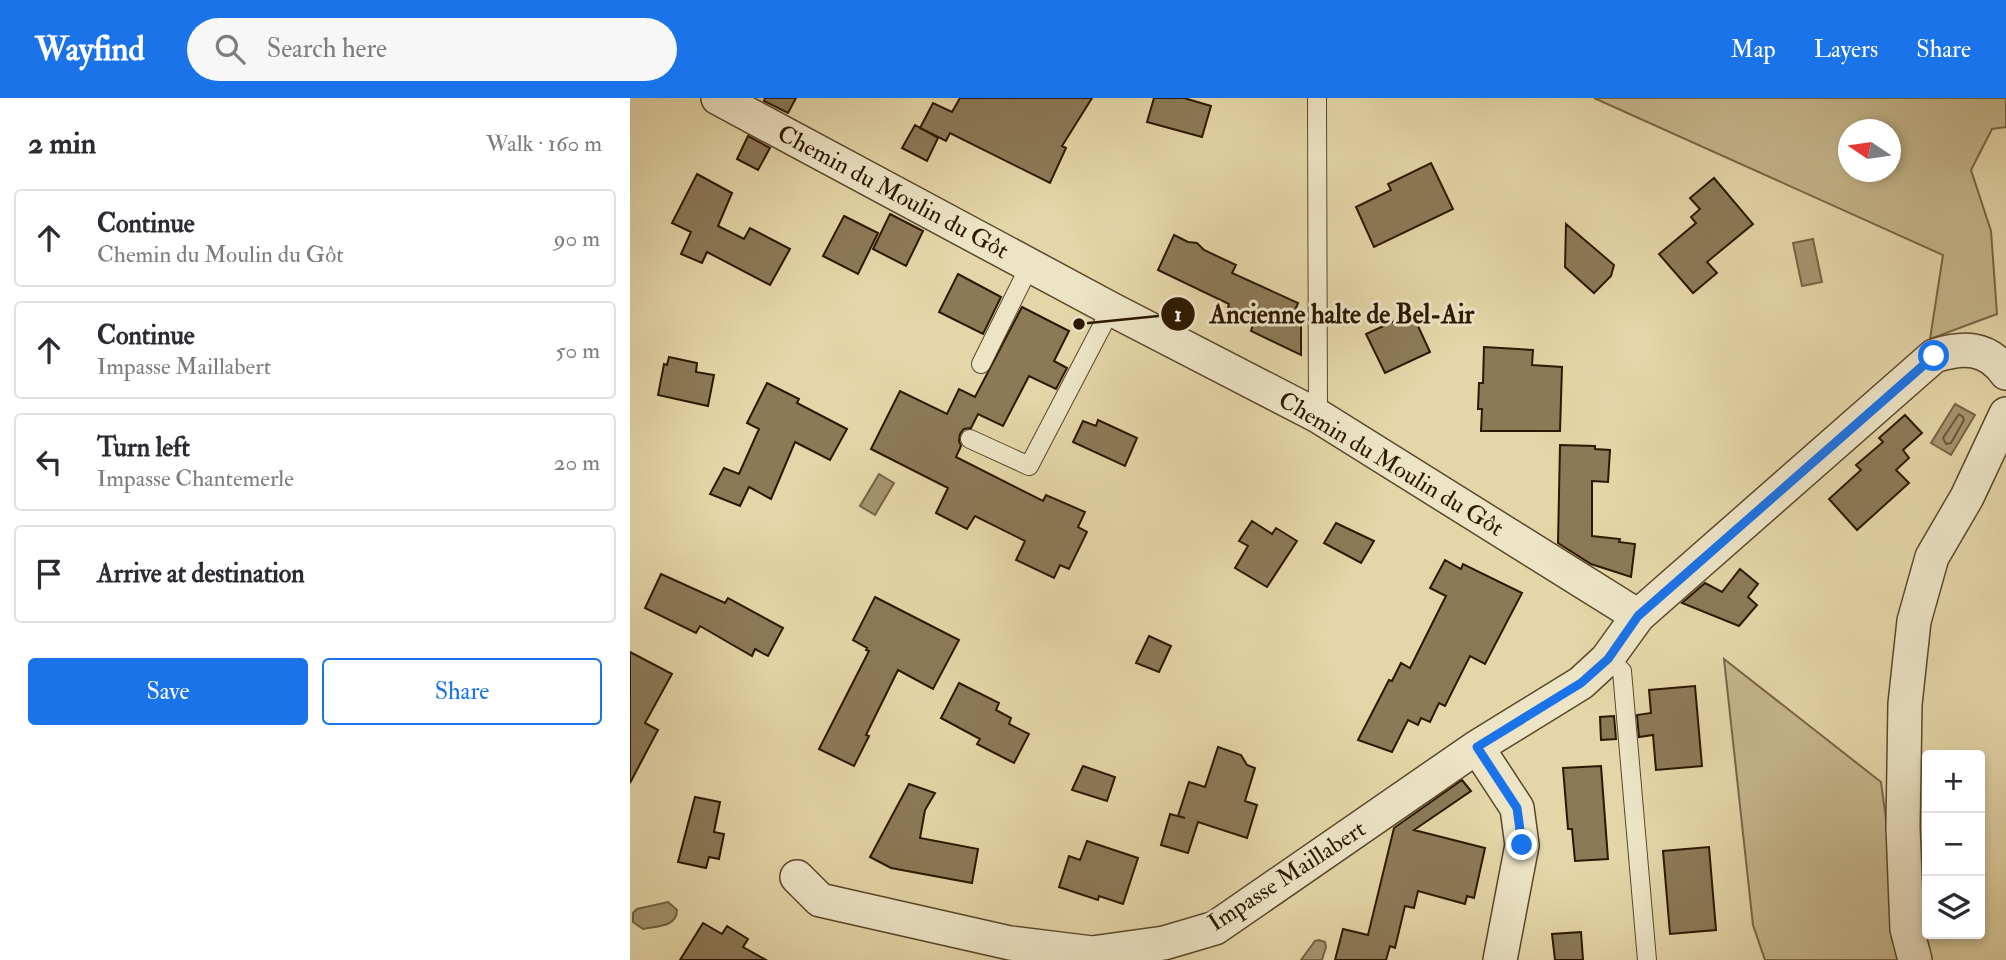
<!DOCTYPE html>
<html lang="en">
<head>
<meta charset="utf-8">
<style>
  body { margin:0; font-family:"IM FELL Double Pica",serif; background:#f7f7f7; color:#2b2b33 }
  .controls { position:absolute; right:21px; bottom:21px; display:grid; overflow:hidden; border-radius:7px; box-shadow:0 4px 10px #0003 }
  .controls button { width:63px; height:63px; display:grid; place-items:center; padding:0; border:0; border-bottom:2px solid #e1e1e2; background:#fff; color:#2b2b33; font:35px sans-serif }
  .compass { position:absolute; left:1208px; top:21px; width:63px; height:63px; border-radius:50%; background:#fff; box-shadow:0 4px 10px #0003; rotate:283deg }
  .stop { position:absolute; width:21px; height:21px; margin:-16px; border:5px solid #1a73e8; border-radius:50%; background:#fff }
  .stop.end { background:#1a73e8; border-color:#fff; box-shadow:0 2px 7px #0008 }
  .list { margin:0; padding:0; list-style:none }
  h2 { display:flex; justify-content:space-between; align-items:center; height:91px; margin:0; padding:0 28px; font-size:30px }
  h2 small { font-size:23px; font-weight:400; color:#7c7c81 }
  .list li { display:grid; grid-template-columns:46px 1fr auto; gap:21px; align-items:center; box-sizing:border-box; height:98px; margin:0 14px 14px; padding:0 14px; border:2px solid #e1e1e2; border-radius:7px }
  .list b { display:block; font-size:26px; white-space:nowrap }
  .list p { margin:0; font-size:23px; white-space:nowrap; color:#7c7c81 }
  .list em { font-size:23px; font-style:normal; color:#7c7c81 }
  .actions { display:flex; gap:14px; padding:21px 28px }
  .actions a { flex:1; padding:16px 0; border:2px solid #1a73e8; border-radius:7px; text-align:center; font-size:24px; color:#1a73e8 }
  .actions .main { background:#1a73e8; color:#fff }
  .icon { flex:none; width:38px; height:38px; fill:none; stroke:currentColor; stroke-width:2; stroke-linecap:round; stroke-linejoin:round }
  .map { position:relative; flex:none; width:1376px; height:862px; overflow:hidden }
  header { display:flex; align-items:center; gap:42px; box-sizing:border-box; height:98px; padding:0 35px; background:#1a73e8; color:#fff }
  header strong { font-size:33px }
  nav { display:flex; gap:38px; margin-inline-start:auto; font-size:24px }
  .search { width:490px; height:63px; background:#f7f7f7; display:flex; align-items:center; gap:18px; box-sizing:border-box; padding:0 24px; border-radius:38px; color:#7c7c81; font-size:26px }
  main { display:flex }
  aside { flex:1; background:#fff }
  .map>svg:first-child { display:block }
  .green { fill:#c5b68b; stroke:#786646; stroke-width:2; fill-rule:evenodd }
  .water { fill:#a5956f; stroke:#756343; stroke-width:2 }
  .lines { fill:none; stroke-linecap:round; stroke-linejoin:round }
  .shore { stroke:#685638; stroke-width:2 }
  .building { fill:#8c7a57; stroke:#2c1700; stroke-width:2 }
  .service-casing { stroke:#5a472a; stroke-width:20 }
  .minor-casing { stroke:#5a472a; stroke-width:36 }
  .service { stroke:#ede4c6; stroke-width:18 }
  .minor { stroke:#ede4c6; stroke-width:33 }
  .route { stroke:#1a73e8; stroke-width:9 }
  .labels { text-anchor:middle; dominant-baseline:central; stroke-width:6; stroke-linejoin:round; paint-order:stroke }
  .street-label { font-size:24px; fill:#2c1700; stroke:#ede4c6 }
  .leader { fill:none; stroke:#2c1700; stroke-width:2.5 }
  .callout-dot { fill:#2c1700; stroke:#ede4c6; stroke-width:2.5 }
  .mark-label { font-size:21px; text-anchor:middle; font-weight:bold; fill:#fff }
  .callout-label { font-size:26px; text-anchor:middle; font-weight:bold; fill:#2c1700; stroke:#ede4c6; stroke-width:6; stroke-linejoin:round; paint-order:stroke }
</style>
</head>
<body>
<header>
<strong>Wayfind</strong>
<div class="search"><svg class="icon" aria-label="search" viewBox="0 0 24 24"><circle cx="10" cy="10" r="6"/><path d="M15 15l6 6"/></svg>Search here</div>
<nav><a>Map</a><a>Layers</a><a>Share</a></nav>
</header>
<main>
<aside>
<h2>2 min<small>Walk · 160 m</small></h2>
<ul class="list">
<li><svg class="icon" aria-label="ahead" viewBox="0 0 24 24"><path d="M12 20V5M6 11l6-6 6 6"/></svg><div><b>Continue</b><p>Chemin du Moulin du Gôt</p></div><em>90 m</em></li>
<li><svg class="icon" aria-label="ahead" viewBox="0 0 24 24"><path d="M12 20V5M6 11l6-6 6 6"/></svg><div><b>Continue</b><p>Impasse Maillabert</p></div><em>50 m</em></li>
<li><svg class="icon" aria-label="left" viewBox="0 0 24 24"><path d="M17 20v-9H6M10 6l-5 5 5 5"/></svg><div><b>Turn left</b><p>Impasse Chantemerle</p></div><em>20 m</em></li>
<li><svg class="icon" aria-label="arrive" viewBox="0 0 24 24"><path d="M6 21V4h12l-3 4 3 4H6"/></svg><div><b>Arrive at destination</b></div></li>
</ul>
<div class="actions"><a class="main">Save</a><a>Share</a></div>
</aside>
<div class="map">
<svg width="1376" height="862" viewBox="0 0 1376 862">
  <rect width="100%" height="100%" fill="#e4d6a8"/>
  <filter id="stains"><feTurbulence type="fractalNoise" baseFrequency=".00286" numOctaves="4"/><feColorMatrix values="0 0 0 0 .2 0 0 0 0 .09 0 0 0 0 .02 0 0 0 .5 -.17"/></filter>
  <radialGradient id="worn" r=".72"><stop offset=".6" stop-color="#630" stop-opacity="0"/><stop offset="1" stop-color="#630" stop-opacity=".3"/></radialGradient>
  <path class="green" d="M964 0H1376V29L1362 31 1341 72 1361 133 1367 216 1300 241 1313 157ZM1218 32H1260V74H1218Z
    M1094 561 1251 684 1275 862H1135L1123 827Z"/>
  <path class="water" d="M1183 141 1192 184 1172 188 1163 145Z
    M1325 306 1345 317 1321 357 1301 345Z
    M249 376 264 385 245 417 230 408Z
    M38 804 47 812C47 829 27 828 13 831L3 824V815L7 811Z
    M689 842 695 844 696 849 692 862H671L685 843Z"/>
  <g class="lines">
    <path class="shore" d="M1329 316 1333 319 1334 322 1321 345 1316 346 1313 340Z"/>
  </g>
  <path class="building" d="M135 0H166L158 15 134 3Z
    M330 0H462L432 48 436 50 420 85 320 35 316 43 290 30 303 5 322 14Z
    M524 0H554L581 8 572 39 517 24Z
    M285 27 308 40 297 63 272 50Z
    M118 38 140 50 128 72 107 61Z
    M801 65 823 111 744 149 726 109 761 92 758 86Z
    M67 76 102 95 88 128 114 141 120 130 160 151 140 187 77 154 72 165 51 156 61 134 42 125Z
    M1084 80 1123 126 1077 164 1087 175 1063 195 1029 156 1066 125 1061 119 1070 111 1060 100Z
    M260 116 293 133 276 168 243 151Z
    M214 118 248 135 228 176 193 158Z
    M936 126 984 167 981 178 964 195 935 169Z
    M544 137 558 144 567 145 574 152 606 167 602 175 668 205 661 222 671 227V257L621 233 623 226 618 224 620 219 598 209 599 206 528 172Z
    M328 176 371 199 353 236 309 214Z
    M392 209 439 233 424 263 437 270 426 291 399 278 373 328 348 316 341 330 334 331 330 336 329 343 331 348 326 359 413 403 416 397 455 414 448 429 457 434 439 471 430 467 424 480 386 462 395 443 345 418 337 431 306 415 318 390 241 351 270 293 317 316 329 291 345 299Z
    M782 215 800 254 755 275 736 236Z
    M854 249 903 252 902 267 932 269 930 333H851L852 311H848L849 285H853Z
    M39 259 67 265 66 274 84 277 78 308 28 297 34 266 37 267Z
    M137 285 169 301 167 305 217 331 200 362 165 344 141 401 119 389 110 408 80 396 94 370 109 376 129 331 117 325Z
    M1275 317 1292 335 1273 352 1279 360 1266 372 1279 385 1227 432 1199 401 1231 372 1226 367 1253 344 1249 340Z
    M468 322 507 340 495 368 443 344 453 323 466 328Z
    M930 347 965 348V351L980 352 978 384 962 383V438L990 441 989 444 1005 446 1001 479 961 466 928 445Z
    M622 423 642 436 646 430 667 443 637 489 605 470 618 448 609 443Z
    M706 425 744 443 731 465 694 445Z
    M815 462 831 471 833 466 892 495 855 566 840 558 815 608 809 605 800 624 791 620 788 627 778 622 762 654 728 642 759 582 762 583 771 565 780 570 816 498 800 490Z
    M1110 471 1128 486 1118 499 1127 507 1109 528 1052 505 1075 485 1092 494Z
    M31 476 95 505 98 500 153 530 138 558 125 551 122 558 70 528 66 535 15 510Z
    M245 499 329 542 303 591 268 572 236 637 239 638 224 668 189 651 239 553 236 552 237 550 223 542Z
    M519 538 541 548 529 574 506 565Z
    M0 554 42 576 15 625 28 632 0 685Z
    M329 585 369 605 366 612 381 620 379 626 399 636 384 665 347 646 350 641 311 620Z
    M1065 588 1072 668 1026 672 1023 637 1009 639 1007 617 1021 615 1019 592Z
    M984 618 986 641 971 642 970 619Z
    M588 649 611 657 617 667 625 670 615 703 627 707 617 740 568 724 558 755 531 747 540 716 555 720 548 718 559 684 575 689Z
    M453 668 485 679 477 703 442 692Z
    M971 668 978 761 945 763 942 731H938L933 670Z
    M832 682 841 693 784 732 855 750 844 800 837 798 835 806 788 793 784 810 775 808 765 850 760 848 756 862H705L713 831 738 837 764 730Z
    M279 686 305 695 295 712 290 740 348 751 342 785 261 770 240 759Z
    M65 699 90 704 84 734 94 736 89 761 79 759 76 770 48 764Z
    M457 743 508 760 493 806 469 798 468 802 429 789 439 758 450 762Z
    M1079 749 1086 832 1040 836 1033 753Z
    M73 825 92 836 97 828 118 841 113 849 136 862H50Z
    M951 834 953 862H925L922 836Z"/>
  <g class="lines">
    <defs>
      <path id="service" d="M687 0 688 318
        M351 266 400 167
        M340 341 399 368 481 211
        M977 561 992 573 1017 862"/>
      <path id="minor" d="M88 0 481 211 688 318 1008 518 1304 258C1333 249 1357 248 1376 275
        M847 649 887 710 892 747 870 862
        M167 779 190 802 380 845 462 855 534 845 585 830 847 649 951 585 977 561 1008 518
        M1285 862 1277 831 1273 729 1275 606 1284 523 1302 459 1337 399 1376 316"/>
    </defs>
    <use href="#service" class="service-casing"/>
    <use href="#minor" class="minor-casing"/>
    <use href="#service" class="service"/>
    <use href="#minor" class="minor"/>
  </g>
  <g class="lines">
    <path class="route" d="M892 747 887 710 847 649 951 585 978 561 1008 518 1304 258"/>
  </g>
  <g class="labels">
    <g class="street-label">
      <text transform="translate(263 94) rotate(28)">Chemin du Moulin du Gôt</text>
      <text transform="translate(761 366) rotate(31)">Chemin du Moulin du Gôt</text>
      <text transform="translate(657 778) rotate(-33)">Impasse Maillabert</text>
    </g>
  </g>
  <path class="leader" d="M449 226L548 216"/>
  <g class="callout-dot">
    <circle cx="449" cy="226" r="7"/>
    <circle cx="548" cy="216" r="18"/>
  </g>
  <g class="mark-label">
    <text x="548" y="223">1</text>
  </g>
  <g class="callout-label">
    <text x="712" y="225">Ancienne halte de Bel-Air</text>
  </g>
  <rect width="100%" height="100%" filter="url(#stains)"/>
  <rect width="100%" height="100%" fill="url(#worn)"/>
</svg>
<div class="controls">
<button>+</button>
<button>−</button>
<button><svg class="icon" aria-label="layers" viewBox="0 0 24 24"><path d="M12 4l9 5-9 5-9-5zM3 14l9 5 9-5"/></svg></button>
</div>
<svg class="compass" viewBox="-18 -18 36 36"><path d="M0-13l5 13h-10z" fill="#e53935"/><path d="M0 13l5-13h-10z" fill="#7c7c81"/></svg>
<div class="stop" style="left:1304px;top:258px"></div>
<div class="stop end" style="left:892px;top:747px"></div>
</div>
</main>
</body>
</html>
